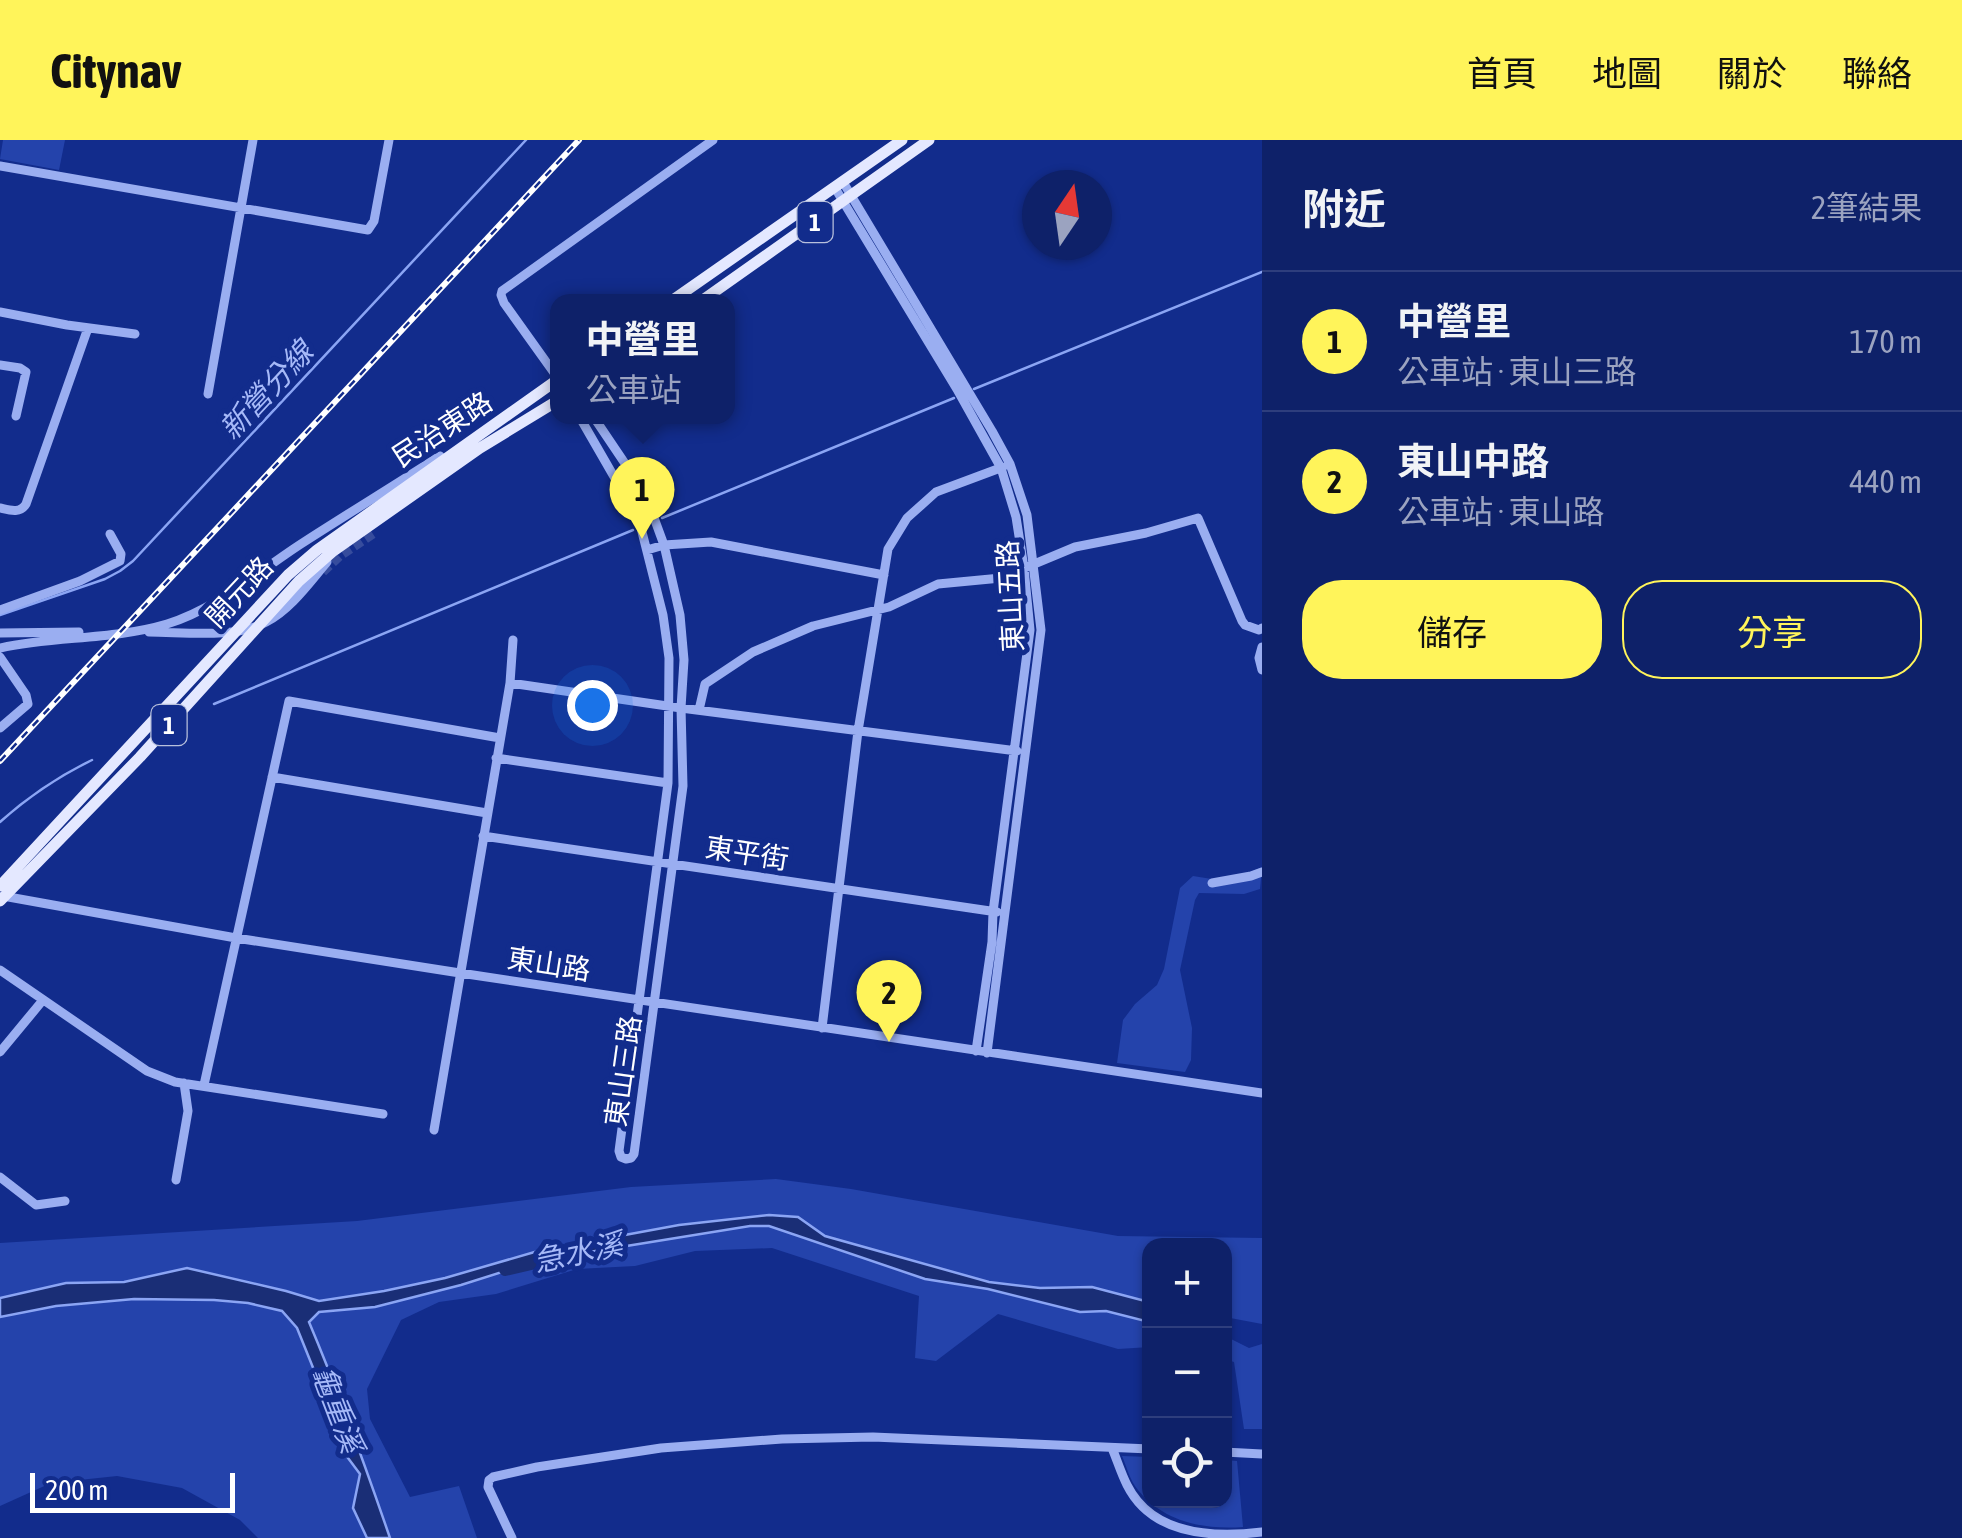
<!DOCTYPE html>
<html lang="zh-TW">
<head>
<meta charset="utf-8">
<style>
  body { margin:0; font-family:"Asap Condensed","Noto Sans TC",sans-serif; background:#1c2e71; color:#f1f3f6 }
  .controls { position:absolute; right:30px; bottom:30px; display:grid; overflow:hidden; border-radius:20px; box-shadow:0 2px 8px #0004 }
  .controls button { width:90px; height:90px; display:grid; place-items:center; padding:0; border:0; border-bottom:2px solid #2e3e7d; background:#0e2169; color:#f1f3f6; font:50px sans-serif }
  .compass { position:absolute; left:1022px; top:30px; width:90px; height:90px; border-radius:50%; background:#0e2169; box-shadow:0 2px 8px #0004; rotate:13deg }
  .scale { position:absolute; left:30px; bottom:25px; width:205px; box-sizing:border-box; padding-left:10px; border:5px solid #fff; border-top:0; font-size:28px; line-height:35px; white-space:nowrap; color:#fff; -webkit-text-stroke:8px #122c8c; paint-order:stroke }
  .you { position:absolute; left:592px; top:565px; width:35px; height:35px; margin:-25px; border:8px solid #fff; border-radius:50%; background:#1a73e8; box-shadow:0 0 0 15px #1a73e833 }
  .badge { display:grid; place-items:center; width:65px; height:65px; border-radius:50%; background:#fff45a; color:#111; font-size:32px; font-weight:700 }
  .pin { position:absolute; translate:-50% -82px; filter:drop-shadow(0 2px 5px #0008) }
  .pin::after { content:''; position:absolute; top:52px; width:35px; height:30px; background:inherit; clip-path:polygon(0 0,100% 0,50% 100%) }
  .popup { position:absolute; left:550px; top:154px; width:185px; height:130px; box-sizing:border-box; display:grid; place-content:center; border-radius:20px; background:#0e2169; filter:drop-shadow(0 2px 8px #0005); font-size:32px; white-space:nowrap; color:#9ba3c0 }
  .popup b { font-size:38px; color:#f1f3f6 }
  .popup::after { content:''; position:absolute; left:50%; top:100%; margin-left:-20px; border:20px solid transparent; border-top-color:#0e2169 }
  .list { margin:0; padding:0; list-style:none }
  h2 { display:flex; justify-content:space-between; align-items:center; height:130px; margin:0; padding:0 40px; font-size:42px }
  h2 small { font-size:32px; font-weight:400; color:#9ba3c0 }
  .list li { display:grid; grid-template-columns:65px 1fr auto; gap:30px; align-items:center; box-sizing:border-box; height:140px; padding:0 40px; border-top:2px solid #2e3e7d }
  .list b { display:block; font-size:38px; white-space:nowrap }
  .list p { margin:0; font-size:32px; white-space:nowrap; color:#9ba3c0 }
  .list em { font-size:32px; font-style:normal; color:#9ba3c0 }
  .actions { display:flex; gap:20px; padding:30px 40px }
  .actions a { flex:1; padding:22px 0; border:2px solid #fff45a; border-radius:40px; text-align:center; font-size:35px; color:#fff45a }
  .actions .main { background:#fff45a; color:#111 }
  .icon { flex:none; width:55px; height:55px; fill:none; stroke:currentColor; stroke-width:2; stroke-linecap:round; stroke-linejoin:round }
  .map { position:relative; flex:none; width:1262px; height:1398px; overflow:hidden }
  header { display:flex; align-items:center; gap:60px; box-sizing:border-box; height:140px; padding:0 50px; background:#fff45a; color:#111 }
  header strong { font-size:48px }
  nav { display:flex; gap:55px; margin-inline-start:auto; font-size:35px }
  main { display:flex }
  aside { flex:1; background:#0e2169 }
  .map>svg:first-child { display:block }
  .green { fill:#2443ab }
  .water { fill:#1a2e76; stroke:#8ba5f4; stroke-width:2.5 }
  .lines { fill:none; stroke-linecap:round; stroke-linejoin:round }
  .stream { stroke:#8ba5f4; stroke-width:2.5 }
  .river { stroke:#1a2e76; stroke-width:12 }
  .minor-tunnel { stroke:#364c9d; stroke-width:9; stroke-dasharray:9 4.5; stroke-linecap:butt }
  .minor { stroke:#9aaef1; stroke-width:9 }
  .major { stroke:#e4e8ff; stroke-width:11 }
  .rail-casing { stroke:#fff; stroke-width:6 }
  .rail { stroke:#122c8c; stroke-width:2.5; stroke-dasharray:8; stroke-linecap:butt }
  .labels { text-anchor:middle; dominant-baseline:central; stroke-width:10; stroke-linejoin:round; paint-order:stroke }
  .shield { fill:#122c8c; stroke:#b8c0dc; stroke-width:2.5 }
  .shield-label { font-size:25px; font-weight:bold; fill:#fff }
  .street-label { font-size:28px; fill:#fff; stroke:#122c8c }
  .water-label { font-size:30px; font-style:italic; fill:#a6b9f8; stroke:#122c8c }
</style>
</head>
<body>
<header>
<strong>Citynav</strong>
<nav><a>首頁</a><a>地圖</a><a>關於</a><a>聯絡</a></nav>
</header>
<main>
<div class="map">
<svg width="1262" height="1398" viewBox="0 0 1262 1398">
  <rect width="100%" height="100%" fill="#122c8c"/>
  <path class="green" d="M3 0H65L59 30 0 19Z
    M1262 727 1260 749 1244 754 1199 753 1195 760 1180 830 1192 888 1191 920 1185 932 1117 923 1123 880 1135 864 1157 845 1164 829 1180 748 1193 736 1218 740H1232Z
    M776 1039 851 1049 1118 1096 1262 1098V1184L1225 1177 1224 1106H1150L1149 1162 989 1142 825 1096 798 1077 679 1085 538 1111 445 1138 384 1151 319 1161 286 1151 187 1128 124 1142 66 1143 0 1158V1103L357 1081 631 1047Z
    M750 1086H769L925 1139 988 1149 1080 1172 1106 1171 1149 1182 1150 1207 1118 1209 998 1174 936 1221 915 1218 919 1156 772 1108 695 1111 635 1126 577 1129 496 1154 439 1162 401 1180 367 1249 370 1279 410 1357 459 1346 477 1398H390C365 1325 339 1253 309 1182L319 1172 375 1167 461 1145 540 1120Z
    M134 1158 214 1160 248 1163 282 1171 297 1188 320 1245 339 1306 360 1335 353 1367 367 1398H258L240 1380 182 1348 117 1336 51 1343 0 1366V1177L56 1166Z
    M1231 1199 1249 1208 1262 1204V1289H1244L1234 1222 1225 1219 1224 1205Z
    M1122 1316 1149 1317 1150 1360H1224L1225 1320 1237 1321 1243 1387C1202 1390 1160 1381 1135 1346 1129 1337 1126 1325 1122 1316Z"/>
  <path class="water" d="M769 1075 798 1077 825 1096 989 1142 1040 1148 1092 1147 1149 1162V1182L1106 1171 1080 1172 988 1149 925 1139 769 1086H750L540 1120 461 1145 375 1167 319 1172 309 1182C339 1253 365 1325 390 1398H367L353 1368 360 1334 339 1306 320 1245 297 1188 282 1171 248 1163 214 1160 134 1159 56 1166 0 1177V1158L66 1143 124 1142 187 1128 286 1151 319 1161 384 1151 445 1138 538 1111 679 1085Z"/>
  <g class="lines">
    <path class="stream" d="M974 249 1262 132
      M662 378 954 258
      M0 475 105 439 120 431 133 421 526 0
      M214 564 633 390
      M0 682C29 656 57 637 92 620"/>
    <path class="river" d="M505 1130 583 1112"/>
    <path class="minor-tunnel" d="M323 432 340 416 373 394"/>
    <path class="minor" d="M0 26 368 90 374 81 389 0
      M843 42 992 291 1010 324 1027 375 1041 490 987 913
      M835 48 958 251 1001 328 1016 377 1024 428 1030 490 993 772 992 802 976 911
      M0 172 67 185 135 194
      M0 225 20 228 26 232 16 276
      M557 237 504 163 501 155 502 151 713 0
      M208 254 253 0
      M579 276 639 380 663 475 669 518 668 643 619 1011 621 1017 626 1019 631 1018 634 1014 683 646 681 568 684 520 680 475 664 405 653 375 626 325 593 276
      M0 368C9 370 20 374 26 364L88 188
      M647 410 664 405 711 402 884 435
      M0 470 80 441 120 421 121 414 110 394
      M149 492C184 492 235 499 266 482 291 469 309 443 327 422
      M0 493 79 492
      M1262 507 1259 518 1262 530
      M0 508C55 496 113 500 167 484 217 469 260 430 304 402 349 373 395 345 440 316
      M0 517 26 555 28 564 0 588
      M510 543 681 568 1017 611
      M699 570 705 544 753 512 813 486 889 467 938 444 1001 438 1075 407 1146 393 1198 378 1242 481 1245 485 1259 490 1262 488
      M496 618 668 643
      M272 637 487 673
      M483 696 997 772
      M1212 743 1251 736 1262 732
      M3 756 236 798 460 833 1262 953
      M0 830 147 931 175 942 383 974
      M822 888 858 591 888 409 907 378 936 352 1003 327
      M0 912 43 860
      M204 945 289 561 500 598
      M434 990 510 543 513 500
      M0 1037 36 1065 65 1061
      M176 1040 188 971 184 943
      M1112 1308C1117 1320 1121 1333 1127 1345 1152 1395 1213 1398 1262 1392
      M1224 1312 1262 1314
      M512 1398 488 1347 489 1340 493 1337 537 1327 661 1308 782 1299 873 1297 1150 1309"/>
    <path class="major" d="M670 162 902 0
      M700 162 929 0
      M0 746 288 435 317 410 557 240
      M0 761 140 617 299 441 332 412 480 308 557 261"/>
    <defs>
      <path id="rail" d="M0 621 579 0"/>
    </defs>
    <use href="#rail" class="rail-casing"/>
    <use href="#rail" class="rail"/>
  </g>
  <g class="labels">
    <g class="shield">
      <rect x="797.5" y="62" width="35" height="40" rx="8"/>
      <rect x="151.5" y="565" width="35" height="40" rx="8"/>
    </g>
    <g class="shield-label">
      <text x="815" y="82">1</text>
      <text x="169" y="585">1</text>
    </g>
    <g class="street-label">
      <text transform="translate(442 289) rotate(-33)">民治東路</text>
      <text transform="translate(239 452) rotate(-47)">開元路</text>
      <text transform="translate(1010 456) rotate(-93)">東山五路</text>
      <text transform="translate(747 713) rotate(9)">東平街</text>
      <text transform="translate(549 824) rotate(9)">東山路</text>
      <text transform="translate(623 931) rotate(-82)">東山三路</text>
    </g>
    <g class="water-label">
      <text transform="translate(266 250) rotate(-47)">新營分線</text>
      <text transform="translate(578 1112) rotate(-12)">急水溪</text>
      <text transform="translate(338 1269) rotate(69)">龜重溪</text>
    </g>
  </g>
</svg>
<div class="controls">
<button>+</button>
<button>−</button>
<button><svg class="icon" aria-label="locate" viewBox="0 0 24 24"><circle cx="12" cy="12" r="6"/><path d="M12 2v4M12 18v4M2 12h4M18 12h4"/></svg></button>
</div>
<svg class="compass" viewBox="-18 -18 36 36"><path d="M0-13l5 13h-10z" fill="#e53935"/><path d="M0 13l5-13h-10z" fill="#9ba3c0"/></svg>
<div class="scale">200 m</div>
<div class="you"></div>
<div class="pin badge" style="left:642px;top:399px">1</div>
<div class="popup"><b>中營里</b>公車站</div>
<div class="pin badge" style="left:889px;top:902px">2</div>
</div>
<aside>
<h2>附近<small>2筆結果</small></h2>
<ul class="list">
<li><span class="badge">1</span><div><b>中營里</b><p>公車站 · 東山三路</p></div><em>170 m</em></li>
<li><span class="badge">2</span><div><b>東山中路</b><p>公車站 · 東山路</p></div><em>440 m</em></li>
</ul>
<div class="actions"><a class="main">儲存</a><a>分享</a></div>
</aside>
</main>
</body>
</html>
